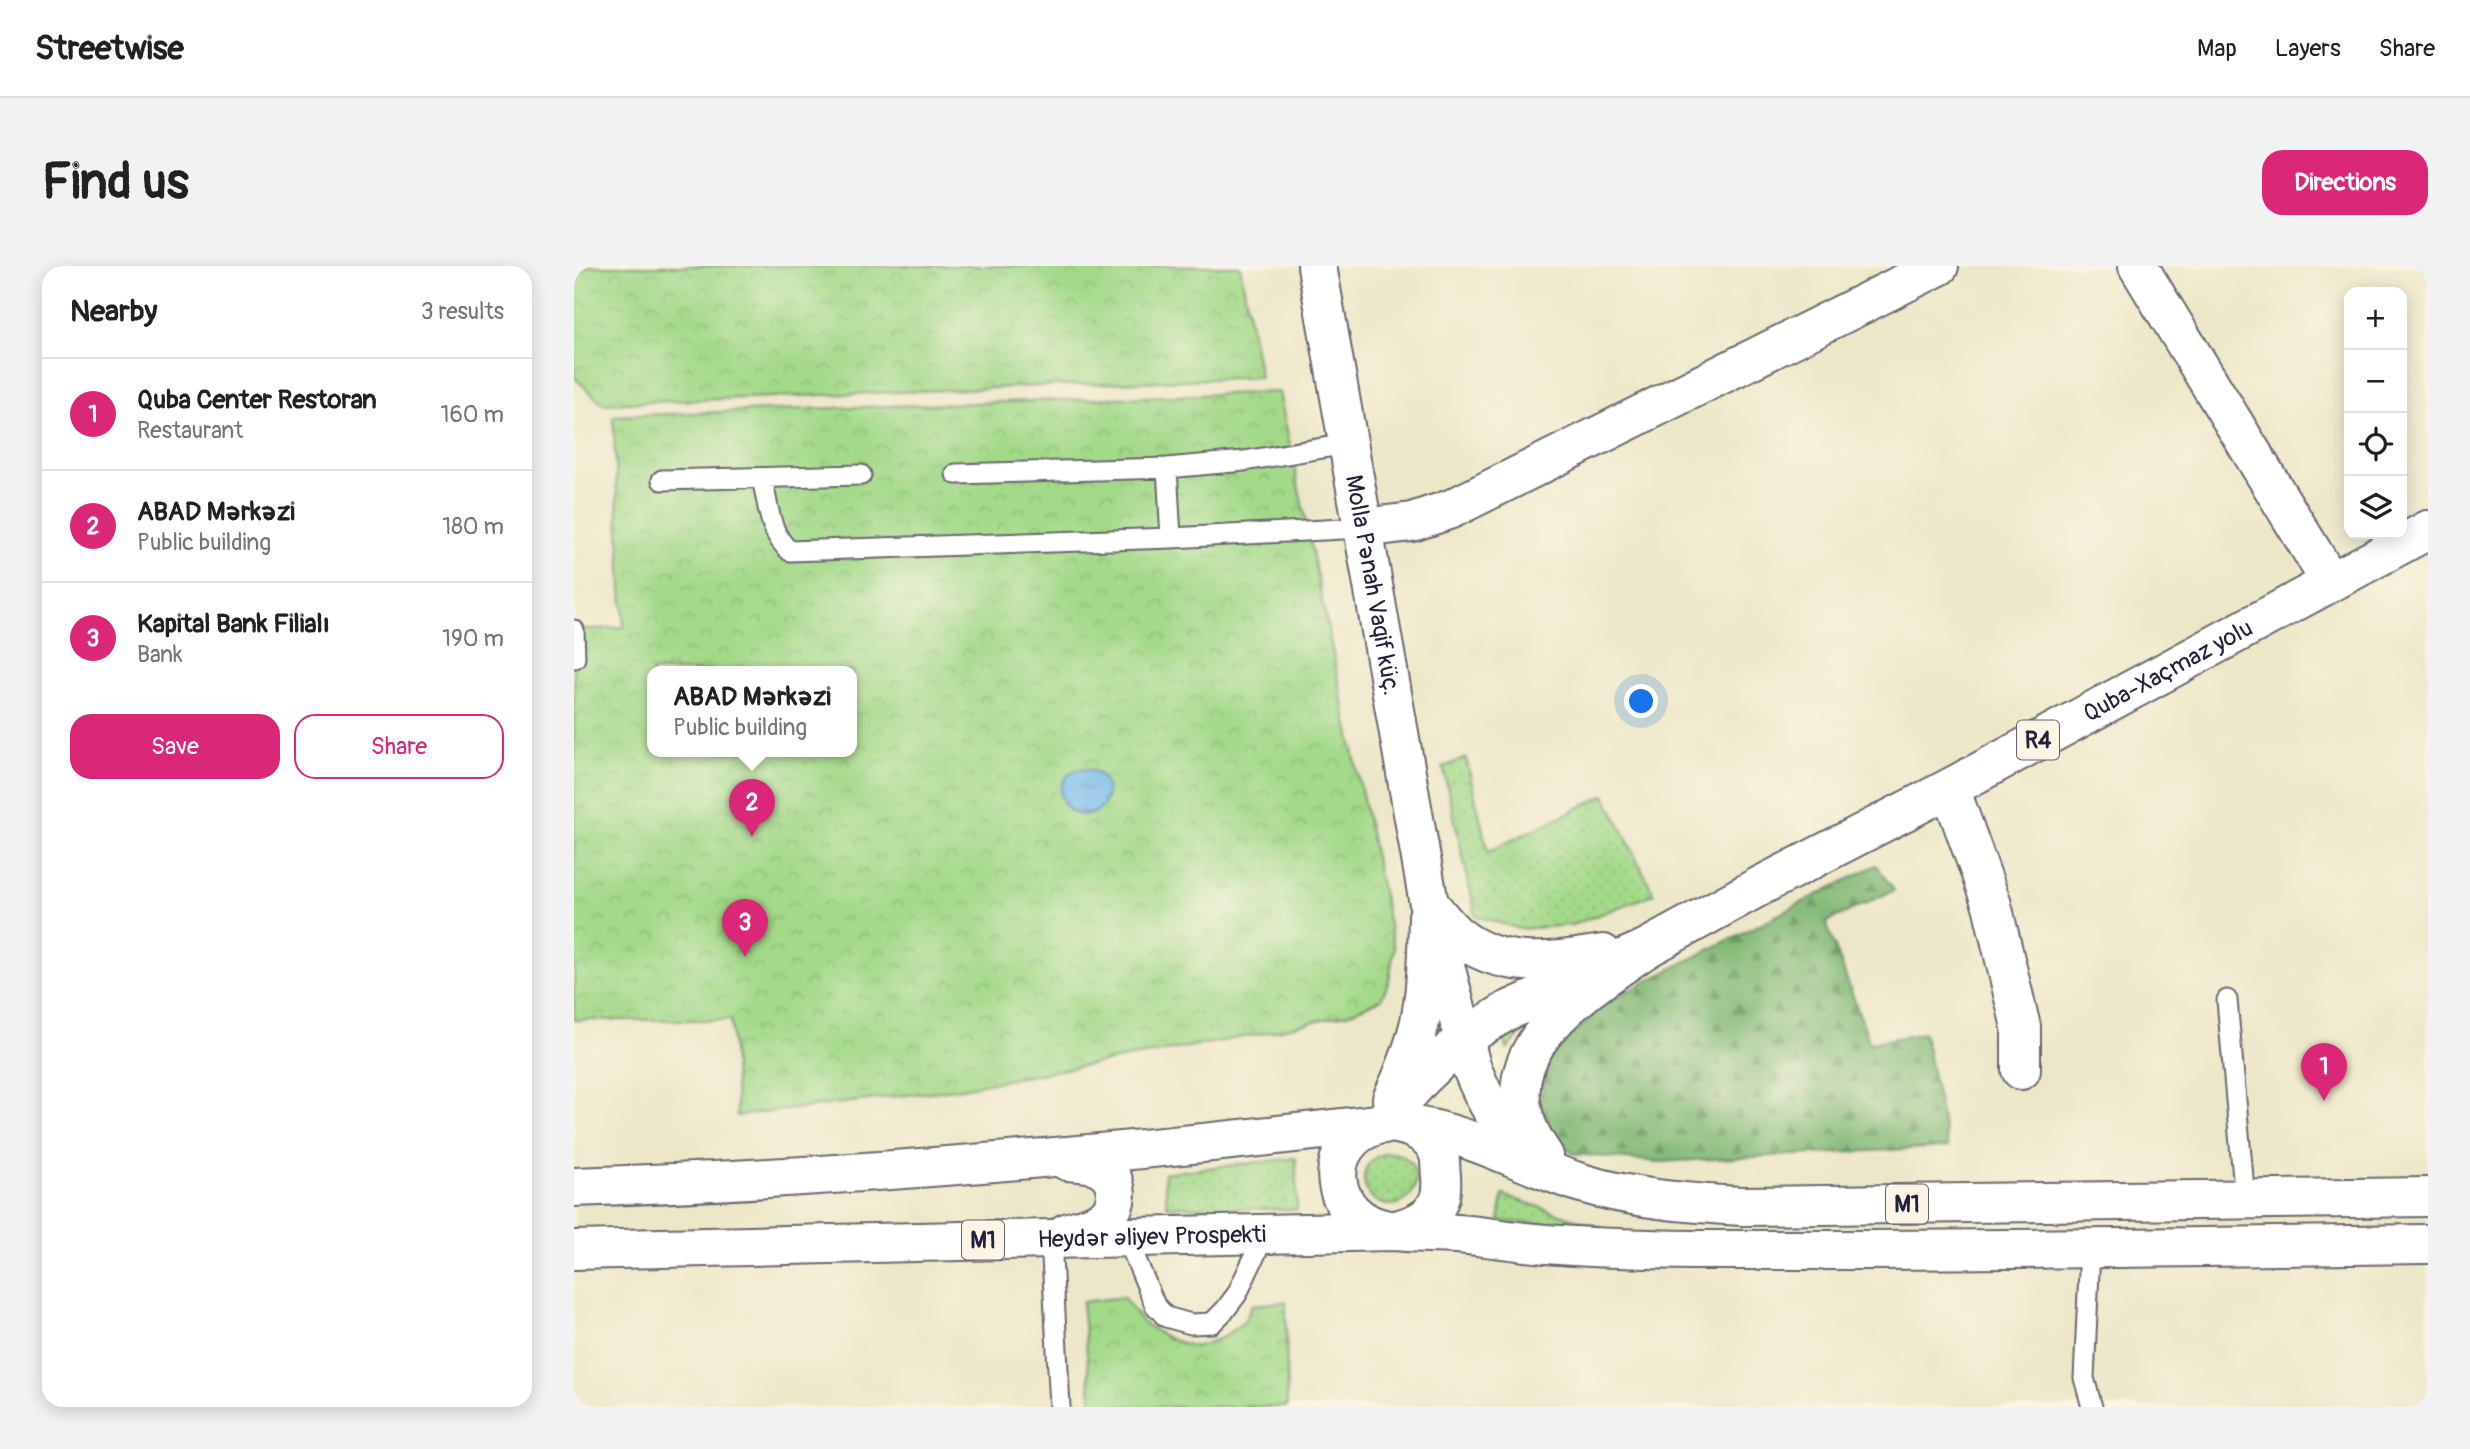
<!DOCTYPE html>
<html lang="en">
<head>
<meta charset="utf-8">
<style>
  body { margin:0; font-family:Pangolin,sans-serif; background:#f2f2f2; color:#202124 }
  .controls { position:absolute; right:21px; top:21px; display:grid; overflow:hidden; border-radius:14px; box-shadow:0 4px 18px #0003 }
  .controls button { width:63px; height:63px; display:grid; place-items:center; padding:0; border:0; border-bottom:2px solid #e0e0e0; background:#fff; color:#202124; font:35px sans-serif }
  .you { position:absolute; left:1068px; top:436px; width:24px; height:24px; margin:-18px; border:5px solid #fff; border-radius:50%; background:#1a73e8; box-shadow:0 0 0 10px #1a73e833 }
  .badge { display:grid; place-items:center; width:46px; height:46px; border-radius:50%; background:#db2777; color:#fff; font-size:23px; font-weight:700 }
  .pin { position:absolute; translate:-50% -58px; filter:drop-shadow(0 2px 4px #0008) }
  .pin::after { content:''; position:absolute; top:37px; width:24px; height:21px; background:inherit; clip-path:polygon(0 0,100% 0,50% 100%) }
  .popup { position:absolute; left:73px; top:400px; width:210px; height:91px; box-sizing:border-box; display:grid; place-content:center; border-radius:14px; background:#fff; filter:drop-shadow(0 2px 5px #0005); font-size:23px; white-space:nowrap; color:#757577 }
  .popup b { font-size:26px; color:#202124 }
  .popup::after { content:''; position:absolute; left:50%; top:100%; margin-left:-14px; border:14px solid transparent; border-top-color:#fff }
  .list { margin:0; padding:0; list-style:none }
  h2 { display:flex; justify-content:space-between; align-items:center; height:91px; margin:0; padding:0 28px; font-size:30px }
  h2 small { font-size:23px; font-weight:400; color:#757577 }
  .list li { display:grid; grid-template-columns:46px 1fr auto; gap:21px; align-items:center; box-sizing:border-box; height:112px; padding:0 28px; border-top:2px solid #e0e0e0 }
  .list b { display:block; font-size:26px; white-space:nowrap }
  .list p { margin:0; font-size:23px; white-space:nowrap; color:#757577 }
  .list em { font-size:23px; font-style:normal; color:#757577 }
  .actions { display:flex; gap:14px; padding:21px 28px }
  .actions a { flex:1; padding:16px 0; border:2px solid #db2777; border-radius:21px; text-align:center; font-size:24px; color:#db2777 }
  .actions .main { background:#db2777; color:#fff }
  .icon { flex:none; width:38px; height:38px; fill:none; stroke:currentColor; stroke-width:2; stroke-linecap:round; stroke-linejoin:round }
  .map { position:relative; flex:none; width:1854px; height:1141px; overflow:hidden; border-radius:21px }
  header { display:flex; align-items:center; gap:42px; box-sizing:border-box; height:98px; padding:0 35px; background:#fff; border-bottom:2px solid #e0e0e0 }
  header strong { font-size:33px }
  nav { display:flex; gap:38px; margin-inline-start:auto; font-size:24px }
  .intro { display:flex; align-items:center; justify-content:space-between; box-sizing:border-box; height:168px; padding:0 42px }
  h1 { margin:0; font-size:49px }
  .button { padding:18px 32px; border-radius:21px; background:#db2777; color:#fff; font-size:24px; font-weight:700 }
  main { display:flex; gap:42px; padding:0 42px }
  aside { flex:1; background:#fff; border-radius:21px; box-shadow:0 4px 18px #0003 }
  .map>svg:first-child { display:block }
  .grass { fill:url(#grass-dots); stroke:#627e62; stroke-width:2 }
  .forest { fill:url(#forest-firs); stroke:#526e58; stroke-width:2 }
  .park { fill:url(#park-crowns); stroke:#627e62; stroke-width:2; fill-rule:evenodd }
  .water { fill:url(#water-ripples); stroke:#4c6e93; stroke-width:2 }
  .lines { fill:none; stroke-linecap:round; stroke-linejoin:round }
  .service-casing { stroke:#69676d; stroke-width:23 }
  .minor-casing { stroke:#69676d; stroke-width:42 }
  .secondary-casing { stroke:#69676d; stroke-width:42 }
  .primary-casing { stroke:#69676d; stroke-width:42 }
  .trunk-casing { stroke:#69676d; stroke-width:42 }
  .service { stroke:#fff; stroke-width:19 }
  .minor { stroke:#fff; stroke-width:38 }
  .secondary { stroke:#fff; stroke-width:38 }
  .primary { stroke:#fff; stroke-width:38 }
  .trunk { stroke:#fff; stroke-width:38 }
  .labels { text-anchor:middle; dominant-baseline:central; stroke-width:7; stroke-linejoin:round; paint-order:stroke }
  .shield { fill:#fcf5e5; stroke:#63616e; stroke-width:2 }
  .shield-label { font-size:23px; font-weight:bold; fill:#22223b }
  .street-label { font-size:24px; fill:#22223b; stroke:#fcf5e5 }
</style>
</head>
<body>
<header>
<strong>Streetwise</strong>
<nav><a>Map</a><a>Layers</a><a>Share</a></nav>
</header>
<div class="intro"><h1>Find us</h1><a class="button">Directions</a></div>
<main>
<aside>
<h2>Nearby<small>3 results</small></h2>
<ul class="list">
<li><span class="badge">1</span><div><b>Quba Center Restoran</b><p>Restaurant</p></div><em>160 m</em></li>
<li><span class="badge">2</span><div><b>ABAD Mərkəzi</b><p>Public building</p></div><em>180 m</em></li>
<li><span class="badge">3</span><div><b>Kapital Bank Filialı</b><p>Bank</p></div><em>190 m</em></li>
</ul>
<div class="actions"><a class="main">Save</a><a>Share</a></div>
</aside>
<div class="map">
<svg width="1854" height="1141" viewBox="0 0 1854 1141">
  <defs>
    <pattern id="grass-dots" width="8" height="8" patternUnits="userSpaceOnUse" patternTransform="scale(1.75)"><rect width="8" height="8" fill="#a3d989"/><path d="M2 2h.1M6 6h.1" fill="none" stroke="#8cba77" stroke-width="1.8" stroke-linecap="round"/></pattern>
    <pattern id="forest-firs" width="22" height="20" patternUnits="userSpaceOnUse" patternTransform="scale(1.75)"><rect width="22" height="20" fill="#82b975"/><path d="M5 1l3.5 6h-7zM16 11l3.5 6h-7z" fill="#6a9661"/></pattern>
    <pattern id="park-crowns" width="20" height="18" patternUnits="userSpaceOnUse" patternTransform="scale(1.75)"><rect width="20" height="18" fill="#a3d989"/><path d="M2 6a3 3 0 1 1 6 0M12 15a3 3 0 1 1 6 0" fill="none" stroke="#8cba77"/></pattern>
    <pattern id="water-ripples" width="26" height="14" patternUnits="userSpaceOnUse" patternTransform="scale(1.75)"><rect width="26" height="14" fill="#76b9eb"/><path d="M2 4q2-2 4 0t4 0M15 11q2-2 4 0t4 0" fill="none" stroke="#6096c0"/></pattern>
  </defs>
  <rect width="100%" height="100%" fill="#fcf5e5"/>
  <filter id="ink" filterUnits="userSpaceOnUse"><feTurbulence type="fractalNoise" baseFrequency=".0143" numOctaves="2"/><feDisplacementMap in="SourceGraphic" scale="14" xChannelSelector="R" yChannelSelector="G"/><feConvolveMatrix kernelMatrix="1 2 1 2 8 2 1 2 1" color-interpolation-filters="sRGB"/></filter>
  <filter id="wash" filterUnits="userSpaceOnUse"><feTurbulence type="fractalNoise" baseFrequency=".00686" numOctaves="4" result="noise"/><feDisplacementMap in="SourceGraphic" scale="28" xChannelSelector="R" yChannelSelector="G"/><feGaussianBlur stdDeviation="1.57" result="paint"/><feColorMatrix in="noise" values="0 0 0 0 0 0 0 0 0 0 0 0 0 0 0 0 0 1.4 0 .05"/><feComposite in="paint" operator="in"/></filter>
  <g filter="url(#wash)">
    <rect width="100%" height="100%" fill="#ede7c9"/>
    <path class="grass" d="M892 492 914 586 1031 529 1080 628 998 659 946 663 902 650 869 501Z
      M980 734 933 783 927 762Z
      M790 913a26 26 0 1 1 52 0a26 26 0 1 1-52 0Z
      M722 892 723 944 593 940 590 907Z
      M929 929 1028 962 925 955Z"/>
    <path class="forest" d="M1302 599 1320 624 1252 656 1296 777 1350 767 1374 881 1085 896 1000 888 980 873 966 839 972 793 1034 735Z"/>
    <path class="park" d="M0 0H666L686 111 29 138 0 111Z
      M705 126 820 683 815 715 807 733 776 747 686 768 382 823 163 850 157 754H0V364L50 361 39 150ZM78 405H278V485H78Z
      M549 1031 569 1057 595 1073 621 1081 648 1072 671 1055 678 1039 712 1036 713 1141H518L508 1036Z"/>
    <path class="water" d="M487 526a23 23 0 1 1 46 0a23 23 0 1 1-46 0Z"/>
  </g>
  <g filter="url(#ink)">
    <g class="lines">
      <defs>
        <path id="service" d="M773 178 670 195 593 202 597 272 788 262
          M382 208 593 202
          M188 212C194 237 195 268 216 285L597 272
          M88 214 287 209
          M0 364 1 392
          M1653 734 1671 934
          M552 970 581 1039 592 1051 617 1058 638 1057 651 1044 663 1028 691 968
          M477 972 486 1141
          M1516 984 1510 1112 1518 1141"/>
        <path id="minor" d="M1564 0 1756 315
          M788 262 838 256 877 243 1365 0
          M1376 522 1418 639 1447 761V804"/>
        <g id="secondary">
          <path id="s1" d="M743 0 855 638"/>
        </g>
        <g id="primary">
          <path d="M855 638C864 648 873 661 884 670 928 705 977 696 1029 688"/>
          <path d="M818 833C829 810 839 785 845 760 853 725 853 687 854 650"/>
          <path id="s2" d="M807 858 848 812 890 772 933 745 1073 682 1188 619 1376 522 1854 264"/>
        </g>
        <g id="trunk">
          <path d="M855 638 897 800C914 843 927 864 963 892"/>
          <path d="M836 859C895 867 947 898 1004 916 1058 933 1113 937 1169 940L1854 931"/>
          <path d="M970 890C900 793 1002 731 1073 682"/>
          <path d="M0 921C269 912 535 889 802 858"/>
          <path d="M492 967C504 963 519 961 529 953 547 941 546 911 526 901 517 896 504 896 493 895"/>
          <path id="s3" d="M0 984 819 965C833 961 845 958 856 948 867 937 868 925 867 910 866 904 867 896 865 889 859 866 825 853 803 859 745 877 752 953 814 964 837 968 860 966 883 968 913 970 942 976 972 978 1061 985 1151 984 1241 984 1445 984 1649 981 1854 978"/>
        </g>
      </defs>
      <use href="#service" class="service-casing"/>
      <use href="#minor" class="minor-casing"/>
      <use href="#secondary" class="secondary-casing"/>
      <use href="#primary" class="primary-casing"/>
      <use href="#trunk" class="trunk-casing"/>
      <use href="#service" class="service"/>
      <use href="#minor" class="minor"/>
      <use href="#secondary" class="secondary"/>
      <use href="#primary" class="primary"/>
      <use href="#trunk" class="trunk"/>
    </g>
  </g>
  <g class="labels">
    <g class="shield">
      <rect x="1443" y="454.5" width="42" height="39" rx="5"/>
      <rect x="1312" y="918.5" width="42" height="39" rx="5"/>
      <rect x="388" y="954.5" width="42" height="39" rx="5"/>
    </g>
    <g class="shield-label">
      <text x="1464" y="474">R4</text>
      <text x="1333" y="938">M1</text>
      <text x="409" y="974">M1</text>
    </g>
    <g class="street-label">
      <text stroke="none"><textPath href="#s1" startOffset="324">Molla Pənah Vaqif küç.</textPath></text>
      <text stroke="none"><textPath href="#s2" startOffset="914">Quba-Xaçmaz yolu</textPath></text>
      <text stroke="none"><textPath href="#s3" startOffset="578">Heydər Əliyev Prospekti</textPath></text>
    </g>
  </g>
</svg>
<div class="controls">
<button>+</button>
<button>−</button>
<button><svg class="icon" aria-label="locate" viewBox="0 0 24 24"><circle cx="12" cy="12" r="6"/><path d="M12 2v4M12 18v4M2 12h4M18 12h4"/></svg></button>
<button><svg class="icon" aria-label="layers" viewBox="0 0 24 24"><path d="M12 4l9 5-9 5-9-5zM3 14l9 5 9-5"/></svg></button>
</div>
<div class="you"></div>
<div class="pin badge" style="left:1750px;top:835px">1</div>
<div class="pin badge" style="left:178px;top:571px">2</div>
<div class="popup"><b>ABAD Mərkəzi</b>Public building</div>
<div class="pin badge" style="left:171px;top:691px">3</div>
</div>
</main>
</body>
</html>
